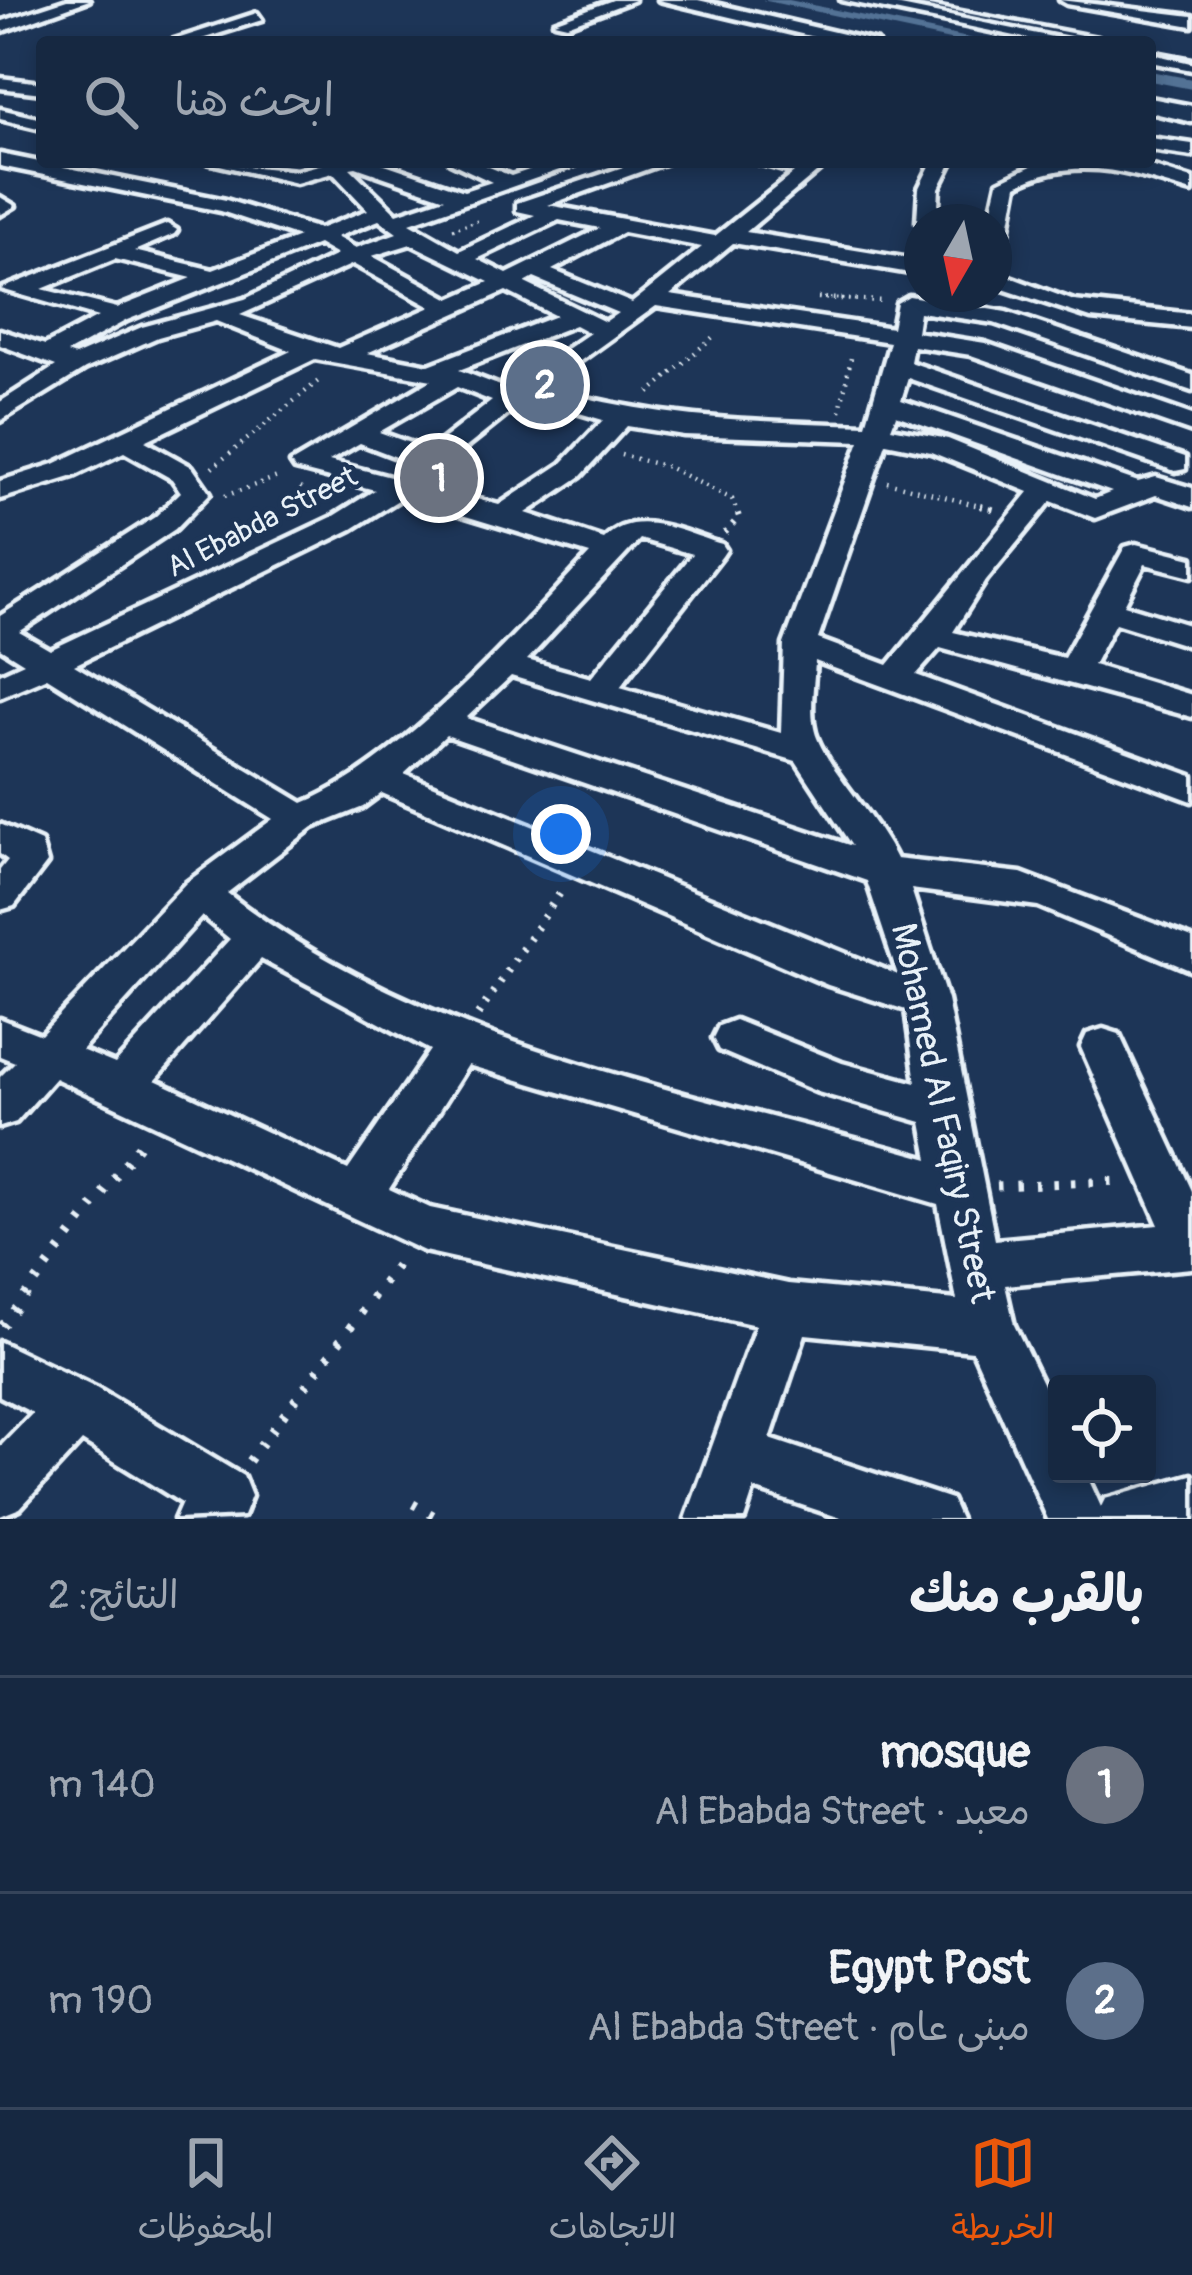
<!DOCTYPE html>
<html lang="ar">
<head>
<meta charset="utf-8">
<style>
  body { margin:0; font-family:Pangolin,"Playpen Sans Arabic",sans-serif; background:#23344c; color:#f1f3f6; direction:rtl }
  .controls { position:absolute; right:36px; bottom:36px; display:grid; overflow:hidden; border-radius:12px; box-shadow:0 6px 18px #0003 }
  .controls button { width:108px; height:108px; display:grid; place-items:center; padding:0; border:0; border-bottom:3px solid #35445a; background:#162841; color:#f1f3f6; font:60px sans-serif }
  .compass { position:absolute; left:904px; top:204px; width:108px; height:108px; border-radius:50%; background:#162841; box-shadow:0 6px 18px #0003; rotate:189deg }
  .you { position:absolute; left:561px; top:834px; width:42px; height:42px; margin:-30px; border:9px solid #fff; border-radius:50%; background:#1a73e8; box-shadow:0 0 0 18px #1a73e833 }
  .badge { display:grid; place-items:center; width:78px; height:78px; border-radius:50%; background:#ea580c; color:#fff; font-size:39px; font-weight:700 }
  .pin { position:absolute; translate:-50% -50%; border:6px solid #fff; box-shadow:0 3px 12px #0006 }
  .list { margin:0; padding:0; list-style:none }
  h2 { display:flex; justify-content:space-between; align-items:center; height:156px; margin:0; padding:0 48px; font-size:51px }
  h2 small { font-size:39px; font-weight:400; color:#9ea6b1 }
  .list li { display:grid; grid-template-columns:78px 1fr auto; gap:36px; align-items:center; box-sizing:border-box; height:216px; padding:0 48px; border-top:3px solid #35445a }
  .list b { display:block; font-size:45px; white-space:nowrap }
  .list p { margin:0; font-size:39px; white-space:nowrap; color:#9ea6b1 }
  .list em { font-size:39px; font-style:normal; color:#9ea6b1 }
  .icon { flex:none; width:66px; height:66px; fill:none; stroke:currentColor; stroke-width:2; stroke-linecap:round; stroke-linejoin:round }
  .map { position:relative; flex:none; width:1192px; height:1519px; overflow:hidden; direction:ltr }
  .search { position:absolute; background:#162841; box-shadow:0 6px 18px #0003; left:36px; right:36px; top:36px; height:132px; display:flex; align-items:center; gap:30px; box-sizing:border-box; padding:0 42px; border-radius:12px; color:#9ea6b1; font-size:45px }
  .sheet { height:588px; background:#162841 }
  nav { display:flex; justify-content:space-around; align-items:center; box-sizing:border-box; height:168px; border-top:3px solid #35445a; background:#162841; font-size:33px; color:#9ea6b1 }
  nav a { display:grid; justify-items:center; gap:6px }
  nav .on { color:#ea580c }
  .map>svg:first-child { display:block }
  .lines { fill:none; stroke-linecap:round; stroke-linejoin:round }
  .canal { fill:#537295; fill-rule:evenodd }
  .minor-casing { stroke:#e8f1f8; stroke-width:9 }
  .highway-casing { stroke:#e8f1f8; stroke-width:9 }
  .path-far4 { stroke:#e8f1f8; stroke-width:3; stroke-dasharray:1.5 4.5; stroke-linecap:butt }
  .path-far3 { stroke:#e8f1f8; stroke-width:4.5; stroke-dasharray:1.5 6; stroke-linecap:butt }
  .path-far2 { stroke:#e8f1f8; stroke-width:6; stroke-dasharray:3 8; stroke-linecap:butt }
  .path-far1 { stroke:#e8f1f8; stroke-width:8; stroke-dasharray:3 10; stroke-linecap:butt }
  .path { stroke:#e8f1f8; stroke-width:9; stroke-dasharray:4.5 14; stroke-linecap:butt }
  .minor { fill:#1d3557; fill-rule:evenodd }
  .highway { fill:#1d3557; fill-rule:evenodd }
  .rail { stroke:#e8f1f8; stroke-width:4.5 }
  .labels { text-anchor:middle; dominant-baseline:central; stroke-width:9; stroke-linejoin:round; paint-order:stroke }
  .far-street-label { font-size:30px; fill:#e8f1f8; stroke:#1d3557 }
  .street-label { font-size:36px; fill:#e8f1f8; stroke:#1d3557 }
</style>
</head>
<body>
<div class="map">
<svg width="1192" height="1519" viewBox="0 0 1192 1519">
  <rect width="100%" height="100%" fill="#1d3557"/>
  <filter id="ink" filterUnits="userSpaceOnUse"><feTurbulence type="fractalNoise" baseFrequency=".00833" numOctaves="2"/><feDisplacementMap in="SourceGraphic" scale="24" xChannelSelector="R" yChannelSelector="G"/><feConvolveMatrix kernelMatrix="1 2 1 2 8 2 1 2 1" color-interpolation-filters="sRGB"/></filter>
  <g filter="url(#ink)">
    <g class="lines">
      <path class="canal" d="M762 0H789L987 42H959Z
        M1150 71 1192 79V89L1150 81Z"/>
      <defs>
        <path id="minor" d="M67 0H89L0 32V22Z
          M613 0H634L567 25 554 22Z
          M841 0H871L1077 42H1044Z
          M1060 0 1192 16V26L1067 4Z
          M257 13 262 20 192 42H168Z
          M1150 52 1192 60V70L1150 62Z
          M0 78 42 83V93L0 88Z
          M0 109 42 119V129L0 119Z
          M1150 138 1192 144V156L1150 150Z
          M0 154 226 200 319 229 368 210 333 173 296 183 207 162 296 171 330 162H379L464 191 492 182 450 162H477L511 176 553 162H582L410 223 459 251 535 215 517 211V203L638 162H667L548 205 715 236 794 173 754 162H829L746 232 922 261V275L733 243 670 295 892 328 897 303 909 296 1006 312 1192 375V391L994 323 919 312 916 332 985 343 1192 415V432L971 355 913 346 910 362 1185 457V469L1175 471 908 378 901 400 1138 482 1156 477 1192 488V507L1156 495 1095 518 1051 501 986 580 953 632 1064 658 1125 547 1136 544 1192 558V576L1145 564 1124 605 1192 626V647L1115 623 1093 665 1192 695V717L940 648 916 675 1192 776V801L815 661C814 684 808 716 817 738 831 773 876 817 896 859L1021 873 1192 938V971L1038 906 911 889 947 1000 995 1240 1159 1225 1081 1047 1087 1034 1103 1029 1119 1034 1192 1191V1268L1005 1285 1014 1325 1057 1414V1474H1086L1101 1507 1105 1499 1192 1475V1519H1048L973 1351 805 1334 770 1439 951 1499 960 1519H844L754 1489 744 1519H686L756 1325 424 1251 55 1078 16 1122 0 1127V1077L15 1062 0 1056V1019L41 1035 186 883 273 819 47 677 0 697V674L24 663 0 648V616L155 517 181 492 172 479 124 452 74 476 0 499V481L54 464 291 351 216 321 158 337 85 369 0 421V402L56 366 0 345V330L45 345 98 317 1 289 167 224 177 230 174 234 134 251 213 270 299 237 221 211 0 166ZM356 167 445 198 397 214 350 168ZM379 220 397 233 356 248 336 237ZM559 220 600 228 507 274 477 259ZM623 232 702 247 632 303 552 270ZM318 244 337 255 245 299 142 327 75 356 67 353 127 320ZM411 244 489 282 450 299 372 256ZM115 259 192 278 117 308 42 289ZM353 264 431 307 338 348 240 315ZM534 278 618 313 605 322 525 283ZM506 291 556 316 429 365 367 353ZM656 306 890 342 866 425C746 421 661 420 544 387ZM575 325 590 333 508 389 459 370ZM315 359 432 380 291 463 295 469 375 490 332 517 50 650 19 632 175 529 210 493 192 467 145 441ZM457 387 492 401 429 450 379 432ZM528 398 603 420 561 464 499 505 420 484ZM896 415 1112 492 1095 499 948 439 891 428ZM627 426 684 435 860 441 784 644 781 733 620 687 722 556 726 550 722 544C684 533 635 506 604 539L526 513 581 476ZM360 443 412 463 394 478 329 461ZM886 443 931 452 1029 492 888 665 818 639ZM403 497 590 554C517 632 400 764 303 803L74 665 352 529ZM640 539 692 554 591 678 527 660ZM511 676 796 761 852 846 466 718ZM446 735 867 881 898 975 404 774ZM382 793 828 985 906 1010 916 1083 842 1063 735 1020 719 1026 713 1038 719 1050 818 1092 922 1122 929 1159C695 1093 422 1046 227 893L313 827 363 807ZM202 916 230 939 115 1064 81 1050ZM261 959 430 1050 348 1170 155 1080ZM468 1065 938 1204 957 1300 788 1284 430 1208 389 1189Z
          M932 162H952L939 188 937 222H922V227L917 222 919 188Z
          M1040 162H1138L1192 179V192C1133 174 1077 153 1017 185L1005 250 994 256V222H989L998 182Z
          M0 197 15 206 0 215Z
          M994 271 1074 301 1192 314V328L1091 318 994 286Z
          M0 824 41 842 47 863 14 906 0 910V870L8 860 0 854Z
          M0 1342 96 1388 243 1476 251 1496 243 1516 175 1519 182 1503 82 1441 20 1508 0 1516V1447L33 1413 0 1396Z"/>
        <path id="highway" d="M659 0H698L877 42H835Z
          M1150 98 1192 106V122L1150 112Z"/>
      </defs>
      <use href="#minor" class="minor-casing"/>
      <use href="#highway" class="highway-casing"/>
      <path class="path-far4" d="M453 229 480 220
        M818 298 855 300"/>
      <path class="path-far3" d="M818 298 883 301
        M649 393 714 336
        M840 411 852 353
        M621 455 668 467 732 499 736 509
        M212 468 322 378
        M887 482 991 509
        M300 488 322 506
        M225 496 280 476"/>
      <path class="path-far2" d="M980 506 996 510
        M725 533 739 517 735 506"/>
      <path class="path-far1" d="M478 1015 564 887"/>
      <path class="path" d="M997 1186 1121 1181
        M2 1326 146 1136
        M249 1461 404 1256
        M413 1504 440 1519"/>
      <use href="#minor" class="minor"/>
      <use href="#highway" class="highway"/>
      <path class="rail" d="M910 0 1130 42
        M1150 51 1192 61"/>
    </g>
  </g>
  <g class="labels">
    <g class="far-street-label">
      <text transform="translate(262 522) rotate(-27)">Al Ebabda Street</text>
    </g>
    <g class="street-label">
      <text transform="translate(943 1113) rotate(78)">Mohamed Al Faqiry Street</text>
    </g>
  </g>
</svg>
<div class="controls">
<button><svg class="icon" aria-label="locate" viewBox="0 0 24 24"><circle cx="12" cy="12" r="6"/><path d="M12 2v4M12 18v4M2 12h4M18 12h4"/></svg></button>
</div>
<svg class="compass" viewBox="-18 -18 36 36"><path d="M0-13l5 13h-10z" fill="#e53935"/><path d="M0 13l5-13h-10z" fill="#9ea6b1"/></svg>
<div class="you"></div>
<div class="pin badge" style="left:439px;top:478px;background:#6b7280">1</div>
<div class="pin badge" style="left:545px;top:385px;background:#5c6f8a">2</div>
<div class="search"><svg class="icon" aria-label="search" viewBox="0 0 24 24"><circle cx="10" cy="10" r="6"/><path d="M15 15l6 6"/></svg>ابحث هنا</div>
</div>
<section class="sheet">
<h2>بالقرب منك<small>النتائج: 2</small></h2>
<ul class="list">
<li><span class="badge" style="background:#6b7280">1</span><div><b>mosque</b><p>معبد · Al Ebabda Street</p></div><em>140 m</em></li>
<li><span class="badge" style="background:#5c6f8a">2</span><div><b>Egypt Post</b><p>مبنى عام · Al Ebabda Street</p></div><em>190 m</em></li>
</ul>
</section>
<nav>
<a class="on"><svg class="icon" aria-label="map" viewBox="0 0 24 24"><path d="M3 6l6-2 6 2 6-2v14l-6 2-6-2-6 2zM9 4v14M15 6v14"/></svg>الخريطة</a>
<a><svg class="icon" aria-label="directions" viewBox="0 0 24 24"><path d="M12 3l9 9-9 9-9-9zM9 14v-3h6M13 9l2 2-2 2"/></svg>الاتجاهات</a>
<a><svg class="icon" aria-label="saved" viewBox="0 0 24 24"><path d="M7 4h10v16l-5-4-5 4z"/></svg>المحفوظات</a>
</nav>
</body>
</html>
